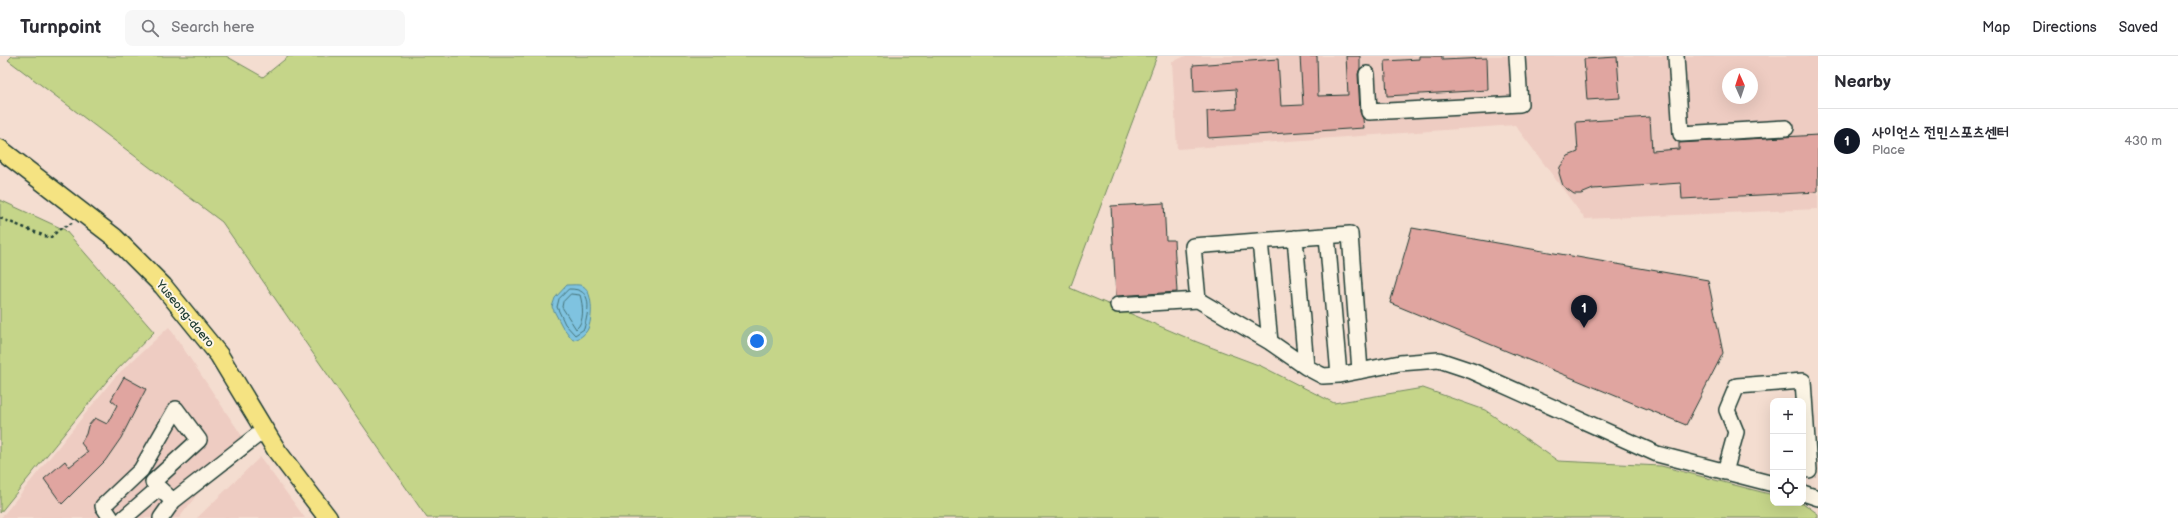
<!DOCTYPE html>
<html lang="en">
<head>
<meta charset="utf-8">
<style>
  body { margin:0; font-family:"Balsamiq Sans","Poor Story",sans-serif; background:#f7f7f7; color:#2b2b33 }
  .controls { position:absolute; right:12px; bottom:12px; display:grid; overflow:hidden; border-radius:8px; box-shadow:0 4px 16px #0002 }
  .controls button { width:36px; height:36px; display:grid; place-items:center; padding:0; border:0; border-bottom:1px solid #e1e1e2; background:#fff; color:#2b2b33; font:20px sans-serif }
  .compass { position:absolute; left:1722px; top:12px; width:36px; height:36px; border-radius:50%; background:#fff; box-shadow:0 4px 16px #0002; rotate:357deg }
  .you { position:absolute; left:757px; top:285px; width:14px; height:14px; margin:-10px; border:3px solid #fff; border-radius:50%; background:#1a73e8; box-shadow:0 0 0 6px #1a73e833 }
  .badge { display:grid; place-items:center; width:26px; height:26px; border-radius:50%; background:#111827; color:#fff; font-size:13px; font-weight:700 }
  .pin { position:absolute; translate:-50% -33px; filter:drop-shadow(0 1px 2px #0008) }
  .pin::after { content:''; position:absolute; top:21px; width:14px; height:12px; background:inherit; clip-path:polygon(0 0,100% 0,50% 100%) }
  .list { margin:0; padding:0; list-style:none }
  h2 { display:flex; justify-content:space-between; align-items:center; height:52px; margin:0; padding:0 16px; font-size:17px }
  h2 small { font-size:13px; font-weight:400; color:#7c7c81 }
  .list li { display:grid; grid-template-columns:26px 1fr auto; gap:12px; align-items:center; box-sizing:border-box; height:64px; padding:0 16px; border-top:1px solid #e1e1e2 }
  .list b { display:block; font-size:15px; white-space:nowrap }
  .list p { margin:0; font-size:13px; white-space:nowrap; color:#7c7c81 }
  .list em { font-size:13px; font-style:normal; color:#7c7c81 }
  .icon { flex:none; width:22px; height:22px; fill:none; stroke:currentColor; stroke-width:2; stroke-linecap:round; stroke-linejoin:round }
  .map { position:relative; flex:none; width:1818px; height:462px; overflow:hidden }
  header { display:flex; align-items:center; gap:24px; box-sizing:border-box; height:56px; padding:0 20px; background:#fff; border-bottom:1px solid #e1e1e2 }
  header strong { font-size:19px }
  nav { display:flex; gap:22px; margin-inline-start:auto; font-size:14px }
  .search { width:280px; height:36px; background:#f7f7f7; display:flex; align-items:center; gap:10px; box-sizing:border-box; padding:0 14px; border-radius:8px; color:#7c7c81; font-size:15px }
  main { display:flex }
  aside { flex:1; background:#fff }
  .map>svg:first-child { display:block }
  .built { fill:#eeccc2; fill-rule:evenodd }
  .green { fill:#c5d589; stroke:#72895e }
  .water { fill:#7fc3e0; stroke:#598d9b }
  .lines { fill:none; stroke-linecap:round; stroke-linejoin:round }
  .shore { stroke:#457379; stroke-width:1 }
  .building { fill:#e0a5a0; stroke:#1f3d34 }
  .minor-casing { stroke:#1f3d34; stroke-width:18 }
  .major-casing { stroke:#1f3d34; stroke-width:21 }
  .path { stroke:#1f3d34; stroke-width:2.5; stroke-dasharray:3 3; stroke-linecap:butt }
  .minor { stroke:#fcf5e5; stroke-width:15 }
  .major { stroke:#f5e382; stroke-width:18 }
  .labels { text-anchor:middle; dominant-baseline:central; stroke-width:4; stroke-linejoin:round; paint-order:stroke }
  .street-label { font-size:12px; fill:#1f3d34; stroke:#fcf5e5 }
</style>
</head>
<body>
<header>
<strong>Turnpoint</strong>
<div class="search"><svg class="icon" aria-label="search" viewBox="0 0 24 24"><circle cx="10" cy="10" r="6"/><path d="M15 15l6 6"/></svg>Search here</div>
<nav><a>Map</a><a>Directions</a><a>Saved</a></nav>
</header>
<main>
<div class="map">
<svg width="1818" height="462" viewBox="0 0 1818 462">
  <rect width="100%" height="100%" fill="#f4ddd0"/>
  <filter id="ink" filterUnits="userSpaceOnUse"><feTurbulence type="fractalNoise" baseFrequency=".025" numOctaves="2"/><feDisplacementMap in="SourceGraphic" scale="8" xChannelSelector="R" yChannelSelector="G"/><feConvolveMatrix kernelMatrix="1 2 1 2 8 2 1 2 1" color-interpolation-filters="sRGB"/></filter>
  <g filter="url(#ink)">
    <path class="built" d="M1185 0H1818V153L1585 163 1515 69 1177 93 1172 6ZM1728 18H1752V42H1728Z
      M169 271 242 380 179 462H1L115 321Z
      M260 401 305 462H197Z"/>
    <path class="green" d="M12 0H226L263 21 289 0H1157L1070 232 1197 286 1261 310 1334 347 1423 332 1485 354 1558 405 1661 410 1773 439V447H1803L1818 458V462H427L222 166 8 4Z
      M0 144 65 174 154 276 111 320 0 457Z"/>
    <path class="water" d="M567 229C572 229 579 228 583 230 594 236 593 268 586 276 582 281 578 283 573 284L562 270 552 251 555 242Z"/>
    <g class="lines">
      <path class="shore" d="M569 233C595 232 588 256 584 273L575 279 565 268 557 251 559 243Z
        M571 238 580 239C583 249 585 266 576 273L562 251 563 246Z"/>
    </g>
    <path class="building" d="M1300 0H1317L1318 40 1348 39 1346 0H1360V12L1358 18 1360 56 1363 63 1364 72 1208 82 1207 55 1237 53 1236 33 1194 36 1193 9 1278 3 1281 50 1303 49Z
      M1419 0H1442V4L1487 2 1488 34 1387 40 1385 5 1419 3Z
      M1617 1 1620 42 1587 44 1584 3Z
      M1650 61 1652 95 1679 93V87L1818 79V136L1682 143 1681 127 1593 133 1581 138H1574L1563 130 1559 117 1560 111 1568 100 1578 96 1576 66Z
      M1164 147 1166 184H1174L1177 236 1116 240 1111 150Z
      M1412 172 1708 224 1723 297 1686 369 1390 247Z
      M124 321 146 333 121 382 105 405 62 448 44 423 65 405 69 411 88 396 81 387 86 378 88 370 95 362 107 368 117 349 111 344Z"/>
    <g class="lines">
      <defs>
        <path id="minor" d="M1676 0 1681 78 1786 72
          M1367 18 1369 56 1520 48 1517 0
          M1327 180 1339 319
          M1295 182 1306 311
          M1260 185 1270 286
          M1198 244 1193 190 1350 178 1360 315
          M1118 249 1198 244 1270 286 1306 311 1323 320 1339 319 1400 307 1439 304 1472 315 1657 398 1773 428
          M1725 416 1736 376 1727 354 1737 330 1803 325 1809 414
          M1803 437 1818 442
          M111 462 103 450 141 414 176 353 199 384 153 426
          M124 462 159 432 173 445
          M161 462 173 445 264 374"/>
        <path id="major" d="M0 93 114 181 163 230 219 299 277 395 328 462"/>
      </defs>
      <use href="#minor" class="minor-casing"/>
      <use href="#major" class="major-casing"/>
      <path class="path" d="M0 162 50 182 60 173 72 167"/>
      <use href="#minor" class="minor"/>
      <use href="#major" class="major"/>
    </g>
  </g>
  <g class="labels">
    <g class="street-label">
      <text transform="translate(185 258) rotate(50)">Yuseong-daero</text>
    </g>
  </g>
</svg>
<div class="controls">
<button>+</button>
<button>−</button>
<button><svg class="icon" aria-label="locate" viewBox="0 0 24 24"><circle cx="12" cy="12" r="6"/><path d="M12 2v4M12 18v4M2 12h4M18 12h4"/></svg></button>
</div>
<svg class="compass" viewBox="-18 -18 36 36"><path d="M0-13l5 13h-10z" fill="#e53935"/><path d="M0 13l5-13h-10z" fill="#7c7c81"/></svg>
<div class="you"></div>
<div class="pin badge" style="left:1584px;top:272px">1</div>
</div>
<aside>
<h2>Nearby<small></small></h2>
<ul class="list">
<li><span class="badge">1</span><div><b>사이언스 전민스포츠센터</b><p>Place</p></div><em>430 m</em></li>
</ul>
</aside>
</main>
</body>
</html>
